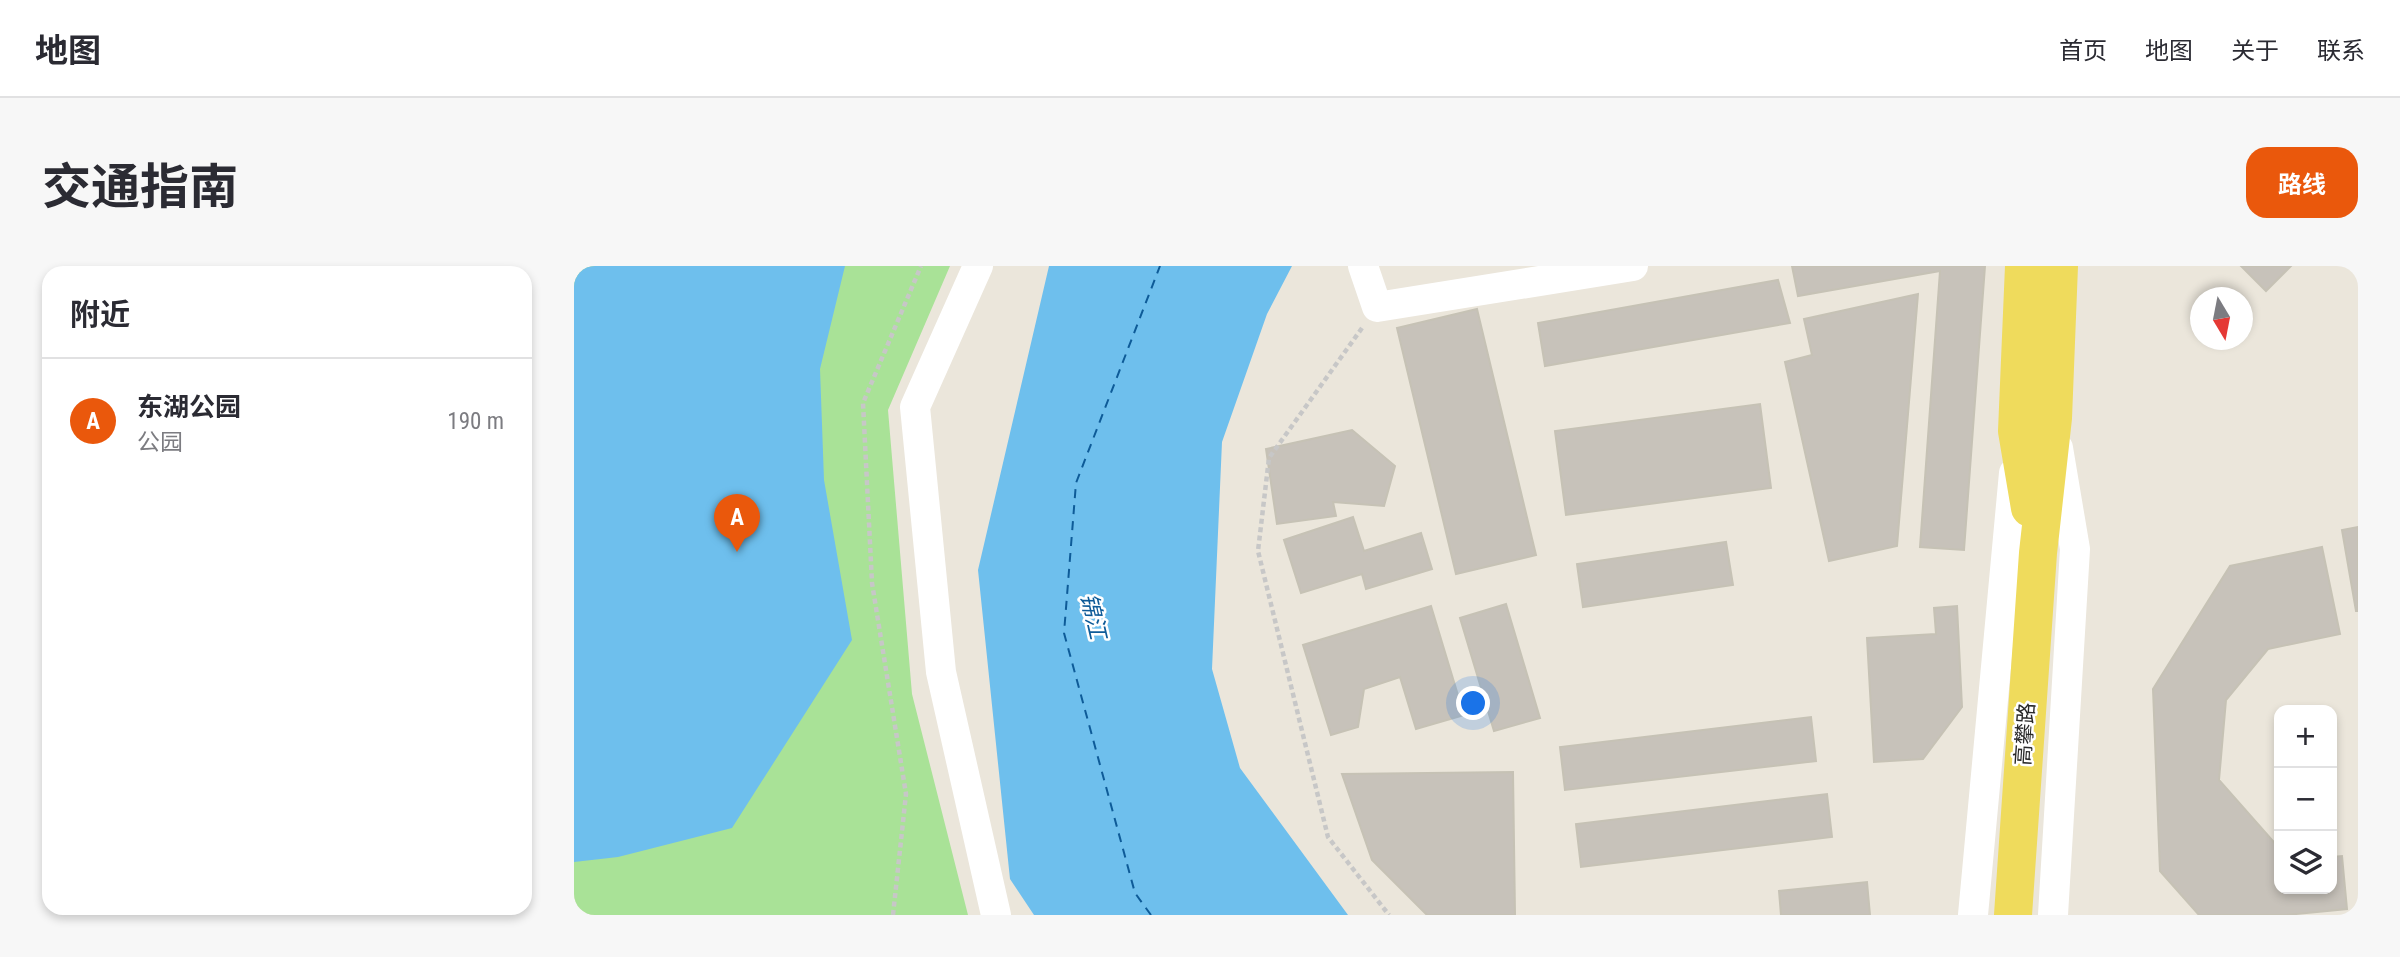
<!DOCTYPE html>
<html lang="zh">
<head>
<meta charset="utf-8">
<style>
  body { margin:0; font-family:"Roboto Condensed","Noto Sans SC",sans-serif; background:#f7f7f7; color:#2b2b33 }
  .controls { position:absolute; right:21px; bottom:21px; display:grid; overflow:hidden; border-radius:14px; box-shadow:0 4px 10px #0003 }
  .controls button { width:63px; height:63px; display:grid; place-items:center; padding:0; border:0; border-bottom:2px solid #e1e1e2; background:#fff; color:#2b2b33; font:35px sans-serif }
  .compass { position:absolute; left:1616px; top:21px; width:63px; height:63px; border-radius:50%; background:#fff; box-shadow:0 4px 10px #0003; rotate:170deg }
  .you { position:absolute; left:900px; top:438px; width:24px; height:24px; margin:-18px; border:5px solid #fff; border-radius:50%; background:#1a73e8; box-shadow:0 0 0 10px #1a73e833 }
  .badge { display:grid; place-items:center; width:46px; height:46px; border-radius:50%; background:#ea580c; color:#fff; font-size:23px; font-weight:700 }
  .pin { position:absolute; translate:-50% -58px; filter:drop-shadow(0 2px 4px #0008) }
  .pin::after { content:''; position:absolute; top:37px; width:24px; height:21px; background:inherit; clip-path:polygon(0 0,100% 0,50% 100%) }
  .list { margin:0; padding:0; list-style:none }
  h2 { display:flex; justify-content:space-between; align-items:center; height:91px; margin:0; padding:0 28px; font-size:30px }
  h2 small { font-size:23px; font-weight:400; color:#7c7c81 }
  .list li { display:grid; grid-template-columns:46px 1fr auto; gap:21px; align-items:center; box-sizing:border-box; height:126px; padding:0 28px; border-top:2px solid #e1e1e2 }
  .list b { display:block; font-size:26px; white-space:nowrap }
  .list p { margin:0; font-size:23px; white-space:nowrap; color:#7c7c81 }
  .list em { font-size:23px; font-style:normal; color:#7c7c81 }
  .icon { flex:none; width:38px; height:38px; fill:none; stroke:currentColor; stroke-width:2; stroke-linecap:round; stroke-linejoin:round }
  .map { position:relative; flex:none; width:1784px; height:649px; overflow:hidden; border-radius:21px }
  header { display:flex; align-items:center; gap:42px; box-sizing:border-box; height:98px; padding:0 35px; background:#fff; border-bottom:2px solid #e1e1e2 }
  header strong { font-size:33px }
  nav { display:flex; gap:38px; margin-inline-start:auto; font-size:24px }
  .intro { display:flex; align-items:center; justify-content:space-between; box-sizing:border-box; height:168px; padding:0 42px }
  h1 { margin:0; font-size:49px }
  .button { padding:18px 32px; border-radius:21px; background:#ea580c; color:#fff; font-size:24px; font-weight:700 }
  main { display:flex; gap:42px; padding:0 42px }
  aside { flex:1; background:#fff; border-radius:21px; box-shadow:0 4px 10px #0003 }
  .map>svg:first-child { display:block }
  .green { fill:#a9e297 }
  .water { fill:#6ebfed }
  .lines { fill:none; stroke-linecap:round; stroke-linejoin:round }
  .ferry { stroke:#0e5b98; stroke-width:2; stroke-dasharray:9 7; stroke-linecap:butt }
  .building { fill:#c7c2ba; stroke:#c6c2b5; stroke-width:2 }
  .path { stroke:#c7c7c7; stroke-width:4.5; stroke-dasharray:5 3.5; stroke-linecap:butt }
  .minor { stroke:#fff; stroke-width:30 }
  .major { stroke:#efdb5c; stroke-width:38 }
  .labels { text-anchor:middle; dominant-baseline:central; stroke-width:5; stroke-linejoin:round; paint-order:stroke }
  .street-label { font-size:21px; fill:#292929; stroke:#fff }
  .water-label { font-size:23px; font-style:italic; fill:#0e5b98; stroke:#fff }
</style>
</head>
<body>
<header>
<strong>地图</strong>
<nav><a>首页</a><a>地图</a><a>关于</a><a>联系</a></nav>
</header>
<div class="intro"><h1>交通指南</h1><a class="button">路线</a></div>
<main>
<aside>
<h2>附近<small></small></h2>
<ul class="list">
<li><span class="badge">A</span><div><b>东湖公园</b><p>公园</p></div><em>190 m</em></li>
</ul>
</aside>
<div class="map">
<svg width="1784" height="649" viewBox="0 0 1784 649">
  <rect width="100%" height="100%" fill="#ebe6db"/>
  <path class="green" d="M0 0H376L314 144 338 428 394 649H0Z"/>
  <path class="water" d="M0 0H271L246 103 250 214 278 374 158 562 44 591 0 596Z
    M475 0H718L693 48 648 176 638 403 666 502 774 649H460L436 613 404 304Z"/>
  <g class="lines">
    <path class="ferry" d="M577 649 561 627 490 367 502 217 586 0"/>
  </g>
  <path class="building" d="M1218 0H1411L1390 284 1346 281 1366 5 1224 30Z
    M1667 0H1717L1692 25Z
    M1204 14 1216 57 971 100 964 57Z
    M1344 28 1323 280 1255 295 1211 96 1238 89 1230 53Z
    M903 43 962 289 882 308 823 62Z
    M1186 138 1197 222 992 249 981 165Z
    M778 164 821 200 810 240 759 236 762 250 703 258 692 183Z
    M779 251 790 285 847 267 858 303 792 323 788 308 727 327 710 274Z
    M1784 261V345H1782L1768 264Z
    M1152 276 1159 319 1009 341 1003 298Z
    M1748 281 1766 368 1694 383 1652 434 1645 514 1705 582V623H1758V591L1768 590 1773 643 1712 649H1625L1586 605 1579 423 1656 300Z
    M932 338 966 452 920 465 886 352Z
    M857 340 890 449 842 463 826 411 790 423 784 461 757 469 729 379Z
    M1383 340 1388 441 1349 493 1300 496 1293 372 1362 368 1360 342Z
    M1237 451 1242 495 991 524 986 481Z
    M939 506 941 649H853L798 594 768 508Z
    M1253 528 1258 571 1007 601 1002 558Z
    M1293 616 1296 649H1207L1205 625Z"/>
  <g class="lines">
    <path class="path" d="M788 62 695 192 684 285 754 571 815 649
      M319 649 332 528 298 317 289 137 347 0"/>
    <path class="minor" d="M404 0 341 141 367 406 422 649
      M789 0 803 41 1059 0
      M1399 649 1440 207
      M1479 649 1501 283 1484 182"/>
    <path class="major" d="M1450 0 1443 165 1456 242
      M1439 649 1464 287 1479 152 1485 0"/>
  </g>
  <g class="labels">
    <g class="street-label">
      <text transform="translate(1451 468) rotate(-86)">高攀路</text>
    </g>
    <g class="water-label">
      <text transform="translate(519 350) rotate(77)">锦江</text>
    </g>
  </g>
</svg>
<div class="controls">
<button>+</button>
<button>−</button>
<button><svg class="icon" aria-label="layers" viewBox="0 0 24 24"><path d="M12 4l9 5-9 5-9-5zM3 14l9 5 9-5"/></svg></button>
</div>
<svg class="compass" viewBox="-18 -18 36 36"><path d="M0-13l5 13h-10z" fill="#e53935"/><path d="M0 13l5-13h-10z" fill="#7c7c81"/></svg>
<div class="you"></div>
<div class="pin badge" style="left:163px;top:286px">A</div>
</div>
</main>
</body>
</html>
